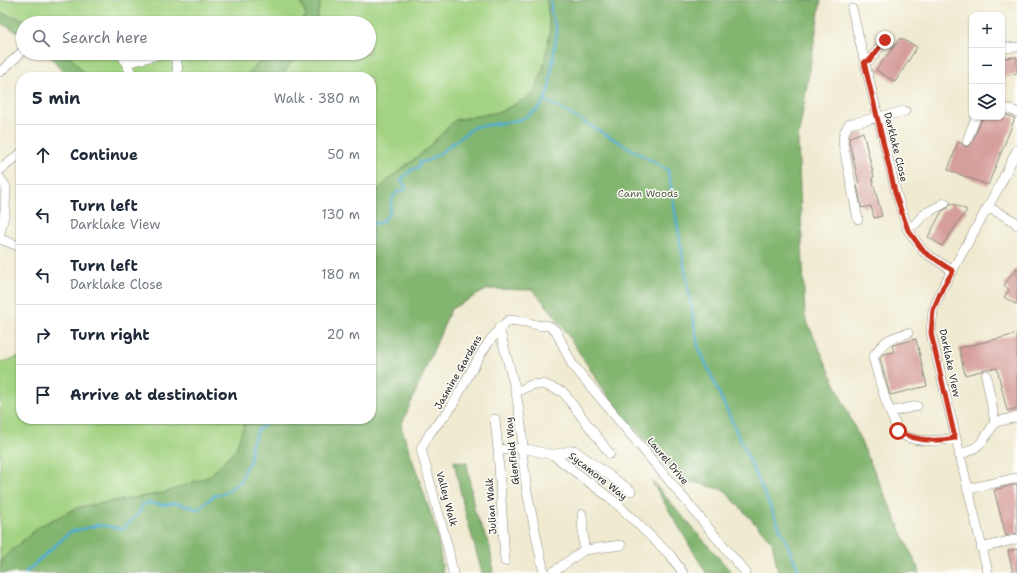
<!DOCTYPE html>
<html lang="en">
<head>
<meta charset="utf-8">
<style>
  body { margin:0; font-family:"Shantell Sans",sans-serif; background:#f6f6f7; color:#1f2937 }
  .controls { position:absolute; right:12px; top:12px; display:grid; overflow:hidden; border-radius:8px; box-shadow:0 1px 3px #0004 }
  .controls button { width:36px; height:36px; display:grid; place-items:center; padding:0; border:0; border-bottom:1px solid #e0e1e3; background:#fff; color:#1f2937; font:20px sans-serif }
  .stop { position:absolute; width:12px; height:12px; margin:-9px; border:3px solid #c8321e; border-radius:50%; background:#fff }
  .stop.end { background:#c8321e; border-color:#fff; box-shadow:0 1px 4px #0008 }
  .list { margin:0; padding:0; list-style:none }
  h2 { display:flex; justify-content:space-between; align-items:center; height:52px; margin:0; padding:0 16px; font-size:17px }
  h2 small { font-size:13px; font-weight:400; color:#747a83 }
  .list li { display:grid; grid-template-columns:26px 1fr auto; gap:12px; align-items:center; box-sizing:border-box; height:60px; padding:0 16px; border-top:1px solid #e0e1e3 }
  .list b { display:block; font-size:15px; white-space:nowrap }
  .list p { margin:0; font-size:13px; white-space:nowrap; color:#747a83 }
  .list em { font-size:13px; font-style:normal; color:#747a83 }
  .icon { flex:none; width:22px; height:22px; fill:none; stroke:currentColor; stroke-width:2; stroke-linecap:round; stroke-linejoin:round }
  .map { position:relative; flex:none; width:1017px; height:573px; overflow:hidden }
  .search { position:absolute; background:#fff; box-shadow:0 1px 3px #0004; left:16px; top:16px; width:360px; height:44px; display:flex; align-items:center; gap:10px; box-sizing:border-box; padding:0 14px; border-radius:22px; color:#747a83; font-size:15px }
  .panel { position:absolute; background:#fff; box-shadow:0 1px 3px #0004; left:16px; top:72px; width:360px; height:352px; border-radius:16px }
  .map>svg:first-child { display:block }
  .green { fill:#a3d382; stroke:#677f56 }
  .forest { fill:#82b570; stroke:#56704e }
  .lines { fill:none; stroke-linecap:round; stroke-linejoin:round }
  .stream { stroke:#50acce; stroke-width:2.5 }
  .building { fill:#d59e9b }
  .minor-casing { stroke:#8d8a7e; stroke-width:10 }
  .minor { stroke:#fff; stroke-width:9 }
  .route { stroke:#c8321e; stroke-width:5 }
  .labels { text-anchor:middle; dominant-baseline:central; stroke-width:3; stroke-linejoin:round; paint-order:stroke }
  .street-label { font-size:10px; fill:#2b2b2b; stroke:#fdfcf7 }
  .park-label { font-size:10px; fill:#4f5d45; stroke:#fdfcf7 }
</style>
</head>
<body>
<div class="map">
<svg width="1017" height="573" viewBox="0 0 1017 573">
  <rect width="100%" height="100%" fill="#fdfcf7"/>
  <filter id="ink" filterUnits="userSpaceOnUse"><feTurbulence type="fractalNoise" baseFrequency=".025" numOctaves="2"/><feDisplacementMap in="SourceGraphic" scale="8" xChannelSelector="R" yChannelSelector="G"/><feConvolveMatrix kernelMatrix="1 2 1 2 8 2 1 2 1" color-interpolation-filters="sRGB"/></filter>
  <filter id="wash" filterUnits="userSpaceOnUse"><feTurbulence type="fractalNoise" baseFrequency=".012" numOctaves="4" result="noise"/><feDisplacementMap in="SourceGraphic" scale="16" xChannelSelector="R" yChannelSelector="G"/><feGaussianBlur stdDeviation="0.9" result="paint"/><feColorMatrix in="noise" values="0 0 0 0 0 0 0 0 0 0 0 0 0 0 0 0 0 1.4 0 .05"/><feComposite in="paint" operator="in"/></filter>
  <g filter="url(#wash)">
    <rect width="100%" height="100%" fill="#efead0"/>
    <path class="green" d="M0 0H300L306 16 299 23H31L26 20 0 13Z
      M319 0H547L550 32 543 70 533 95 500 112 455 120 426 150 394 175 371 196V77H281L299 53H369V23H316L320 4Z
      M67 53H270L244 77H88Z
      M21 356V419H246L236 448 210 476 164 493 79 507 40 526 4 557 0 563V363Z"/>
    <path class="forest" d="M300 0H319L320 4 316 23H299L306 16Z
      M547 0H821L798 140 805 317 920 573H778L772 542 724 490 680 479 617 410 556 317 533 290 488 289 451 309 401 426 437 532 443 573H0V563L4 557 40 526 79 507 164 493 210 476 236 448 246 419H371V196L394 175 426 150 455 120 500 112 533 95 543 70 550 32Z
      M0 13 26 20 31 23H23V35L0 23Z
      M47 53H67L88 77H66L62 70Z
      M270 53H299L281 77H244Z
      M454 461 467 463 474 509 490 547 493 573H482L463 504Z
      M651 480 732 573H706Z"/>
    <g class="lines">
      <path class="stream" d="M545 100 668 170 698 346 800 573
        M371 225V224L382 222 390 212 392 198 398 191H404L406 187 401 180 411 170 419 167 420 162 427 161 439 154 474 127 502 123 522 119 538 109 545 100 549 88 557 31 551 12V0
        M371 236V239
        M25 573 70 532 99 525 123 529 140 512 142 505 148 503 164 505 175 503 198 509 215 495 223 494 241 481 245 468 250 461 251 447 257 431 268 422 269 419"/>
    </g>
    <g id="blocks">
      <path class="building" d="M900 38 917 47 895 82 876 70Z
        M1017 57V74L1002 76V58Z
        M1002 114 1015 118 988 185 948 170 958 142 961 143 965 147 970 146 983 117H1002Z
        M863 132 874 177 872 178 882 216 874 218 871 206 862 208 857 185 859 184 849 141 850 137Z
        M951 203 967 210 942 246 928 237 942 211 948 208Z
        M1017 267V305L1004 297 1009 290 1004 285Z
        M1017 334V408L1007 411 997 368 984 369 981 371 965 375 959 348Z
        M916 339 927 386 890 395 880 358 883 354 894 352 892 345Z
        M1017 484V533L1006 536 994 490Z
        M1017 549V573H1013L1008 551Z"/>
    </g>
  </g>
  <g filter="url(#ink)">
    <use href="#blocks" fill-opacity="0" stroke="#8d8a7e" stroke-width="1"/>
    <g class="lines">
      <defs>
        <path id="minor" d="M852 9 897 196 908 230 924 252 953 271
          M1002 48 1017 47
          M121 53 133 77
          M172 53C177 61 180 68 175 77
          M864 62 870 60 885 40
          M127 63 165 53
          M0 72 23 51
          M1002 107 1017 112
          M967 141 976 117
          M0 170 21 153
          M0 178 6 187 5 211 0 234
          M988 207 1014 221 1017 225
          M858 219 843 143 844 133 849 124 905 111
          M907 227 914 225 926 213 945 203
          M0 239 21 247
          M499 328 516 392 522 432 523 459 527 492 544 573
          M908 333C887 339 886 339 873 357 879 378 884 399 893 419 895 423 896 428 898 431 910 444 940 441 955 438
          M516 392 531 385 543 384 563 392 610 454
          M890 412 917 406
          M495 419 498 450
          M995 422 1017 417
          M553 455 574 450 631 491
          M959 455C982 447 983 441 995 422L986 375
          M967 489 1017 478
          M981 548 1017 539
          M584 550 621 545
          M505 561 498 450 523 448 553 455 614 501 671 556 683 573
          M453 573 448 548 421 449C424 444 427 438 430 433 436 424 444 418 450 409 469 378 481 344 509 320L526 322 540 326 546 325 551 327 556 331 572 364 746 573
          M552 573 584 550 582 514
          M988 573 931 333 933 310 943 287 999 187 1017 150"/>
      </defs>
      <use href="#minor" class="minor-casing"/>
      <use href="#minor" class="minor"/>
    </g>
  </g>
  <g class="lines" filter="url(#ink)">
    <path class="route" d="M885 40 870 60 864 62 896 196 908 230 924 252 953 271 943 287 933 310 931 333 955 438C935 442 916 442 898 431"/>
  </g>
  <g class="labels">
    <g class="street-label">
      <text transform="translate(896 147) rotate(76)">Darklake Close</text>
      <text transform="translate(950 363) rotate(78)">Darklake View</text>
      <text transform="translate(458 372) rotate(-60)">Jasmine Gardens</text>
      <text transform="translate(512 451) rotate(-96)">Glenfield Way</text>
      <text transform="translate(668 461) rotate(50)">Laurel Drive</text>
      <text transform="translate(598 476) rotate(38)">Sycamore Way</text>
      <text transform="translate(447 499) rotate(75)">Valley Walk</text>
      <text transform="translate(491 506) rotate(-94)">Julian Walk</text>
    </g>
    <g class="park-label">
      <text x="648" y="193">Cann Woods</text>
    </g>
  </g>
</svg>
<div class="controls">
<button>+</button>
<button>−</button>
<button><svg class="icon" aria-label="layers" viewBox="0 0 24 24"><path d="M12 4l9 5-9 5-9-5zM3 14l9 5 9-5"/></svg></button>
</div>
<div class="stop" style="left:898px;top:431px"></div>
<div class="stop end" style="left:885px;top:40px"></div>
<div class="search"><svg class="icon" aria-label="search" viewBox="0 0 24 24"><circle cx="10" cy="10" r="6"/><path d="M15 15l6 6"/></svg>Search here</div>
<section class="panel">
<h2>5 min<small>Walk · 380 m</small></h2>
<ul class="list">
<li><svg class="icon" aria-label="ahead" viewBox="0 0 24 24"><path d="M12 20V5M6 11l6-6 6 6"/></svg><div><b>Continue</b></div><em>50 m</em></li>
<li><svg class="icon" aria-label="left" viewBox="0 0 24 24"><path d="M17 20v-9H6M10 6l-5 5 5 5"/></svg><div><b>Turn left</b><p>Darklake View</p></div><em>130 m</em></li>
<li><svg class="icon" aria-label="left" viewBox="0 0 24 24"><path d="M17 20v-9H6M10 6l-5 5 5 5"/></svg><div><b>Turn left</b><p>Darklake Close</p></div><em>180 m</em></li>
<li><svg class="icon" aria-label="right" viewBox="0 0 24 24"><path d="M7 20v-9h11M14 6l5 5-5 5"/></svg><div><b>Turn right</b></div><em>20 m</em></li>
<li><svg class="icon" aria-label="arrive" viewBox="0 0 24 24"><path d="M6 21V4h12l-3 4 3 4H6"/></svg><div><b>Arrive at destination</b></div></li>
</ul>
</section>
</div>
</body>
</html>
